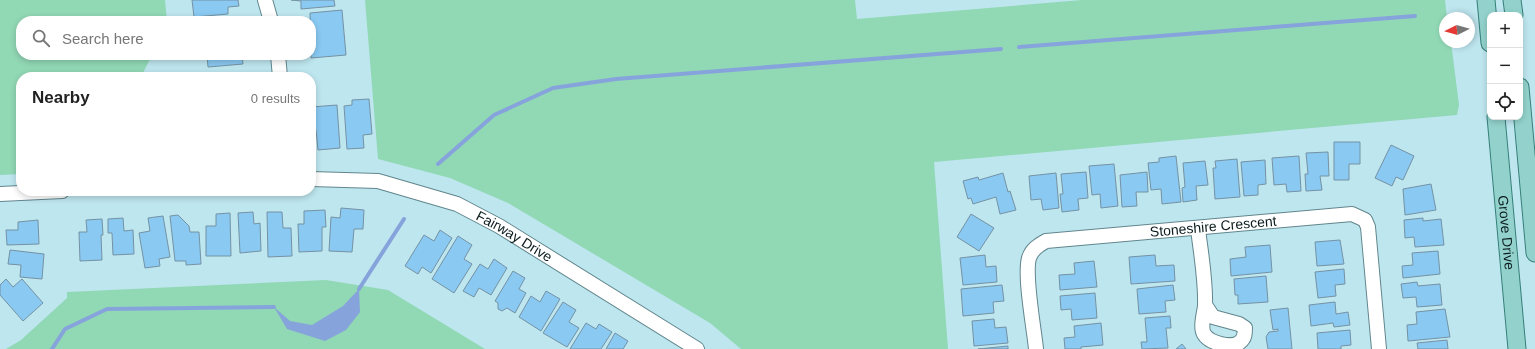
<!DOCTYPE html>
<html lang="en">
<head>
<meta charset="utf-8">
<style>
  body { margin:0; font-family:Arial,sans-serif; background:#f2f2f2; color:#222 }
  .controls { position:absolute; right:12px; top:12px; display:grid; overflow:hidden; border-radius:8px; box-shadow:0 2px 6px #0003 }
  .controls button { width:36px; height:36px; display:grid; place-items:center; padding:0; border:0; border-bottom:1px solid #e0e0e0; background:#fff; color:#222; font:20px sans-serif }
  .compass { position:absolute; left:1439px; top:12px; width:36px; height:36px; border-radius:50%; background:#fff; box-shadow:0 2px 6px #0003; rotate:265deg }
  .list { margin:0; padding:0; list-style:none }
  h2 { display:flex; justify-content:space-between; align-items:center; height:52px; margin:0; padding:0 16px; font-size:17px }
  h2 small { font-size:13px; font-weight:400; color:#767676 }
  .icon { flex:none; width:22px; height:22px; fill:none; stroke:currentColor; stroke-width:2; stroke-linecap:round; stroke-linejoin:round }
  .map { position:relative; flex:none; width:1535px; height:349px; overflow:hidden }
  .search { position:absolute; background:#fff; box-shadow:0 2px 6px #0003; left:16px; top:16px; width:300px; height:44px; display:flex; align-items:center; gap:10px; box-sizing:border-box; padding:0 14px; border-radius:16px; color:#767676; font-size:15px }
  .panel { position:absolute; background:#fff; box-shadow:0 2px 6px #0003; left:16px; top:72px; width:300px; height:124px; border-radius:16px }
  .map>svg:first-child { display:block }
  .green { fill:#91d8b5 }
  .water { fill:#86a4db }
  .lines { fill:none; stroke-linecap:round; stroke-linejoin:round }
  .stream { stroke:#86a4db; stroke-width:4 }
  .building { fill:#89c9f2; stroke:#7592a4 }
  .minor-casing { stroke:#61868d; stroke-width:16 }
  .major-casing { stroke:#357f79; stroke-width:19 }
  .minor { stroke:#fff; stroke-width:14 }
  .major { stroke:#93d2cc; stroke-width:17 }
  .labels { text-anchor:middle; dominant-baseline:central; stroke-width:3; stroke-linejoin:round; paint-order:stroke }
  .street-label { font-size:14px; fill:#0c1c1f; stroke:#cbf4fc }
</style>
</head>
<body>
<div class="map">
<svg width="1535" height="349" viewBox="0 0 1535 349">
  <rect width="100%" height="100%" fill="#bee6ef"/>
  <path class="green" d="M0 0H165L167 21H21V55H152L141 77H21V174L0 175Z
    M365 0H855L857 19 1082 0H1445L1447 18H1445V42H1451L1459 105 1457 115 934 162 948 349H741L710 323 508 203 450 178 378 159Z
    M326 280 388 290 485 349H6L21 340 67 298V292Z"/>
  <path class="water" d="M359 289 360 312 346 330 325 341 287 329 274 307 290 321 312 325 343 306Z"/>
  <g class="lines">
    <path class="stream" d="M1019 47 1415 16
      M438 164 494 115 553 88 616 79 1001 49
      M359 289 404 219
      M52 349 65 329 107 309 274 307"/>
  </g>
  <path class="building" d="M192 0H238L239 6 228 7V14L194 17Z
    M291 0H334L335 6 301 9V1Z
    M342 10 346 55 311 58 310 13Z
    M237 19V21H218Z
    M207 55H242L243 64 208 67Z
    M369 99 372 134 363 135 364 148 347 149 344 106 352 105V100Z
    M337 105 340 148 318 150 316 130H312L311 107Z
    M1334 142H1360V164H1349V180H1334Z
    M1391 145 1414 156 1403 180 1396 177 1392 186 1375 178Z
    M1328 152 1329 176H1320L1322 190 1306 191 1305 174H1308L1306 153Z
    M1176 156 1181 202 1162 204 1161 189 1151 190 1148 163 1159 162V158Z
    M1299 156 1301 191 1287 192 1286 184 1274 185 1272 158Z
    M1237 159 1240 197 1215 199 1213 168H1216L1215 161Z
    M1265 160 1266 184 1258 185V195L1244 196 1241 162Z
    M1205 161 1208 185 1196 186 1197 200 1183 202 1182 188 1185 187 1183 163Z
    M1114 164 1118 206 1101 208 1100 194 1092 195 1089 166Z
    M1086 172 1088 198 1078 199 1079 210 1062 212 1060 194H1063L1061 174Z
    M1147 172 1148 192H1136L1137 206 1122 207 1120 175Z
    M1003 173 1008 192 1010 191 1016 210 1000 214 996 197 973 204 971 198 968 199 963 181 978 177 979 180Z
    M1056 173 1059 208 1043 210 1041 199 1031 200 1029 176Z
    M1431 184 1436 210 1405 215 1403 189Z
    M341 208 364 210 363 229H354L352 252 329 251 331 217 340 218Z
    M325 210 326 227H322V251L299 252 298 224H304V211Z
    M253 212 254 224 260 223 261 251 240 253 238 213Z
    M267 212H282L283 228H291L292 256 268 257Z
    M230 213 231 256H206V226H216V214Z
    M971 214 994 228 979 251 957 237Z
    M178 215 189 226 190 232H199L201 264 186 265V261H175L170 216Z
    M163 216 170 257 159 259 160 266 145 268 139 233 150 231 148 218Z
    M123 218 124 231 133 230 134 254 113 255 112 233H108V219Z
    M1423 218V221L1441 219 1444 245 1415 247 1414 237 1405 238 1404 220Z
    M102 219 103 235H101L102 260 80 261 79 232H87L86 220Z
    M38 220 39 244 7 245 6 230H18V222Z
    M440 230 452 238 431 273 422 267 418 274 405 266 424 235 434 241Z
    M458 236 472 245 464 259 472 264 454 293 432 279Z
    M1340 240 1344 264 1317 266 1315 242Z
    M1270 245 1272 272 1231 276 1230 259 1246 257 1245 247Z
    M10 250 44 254 42 279 20 277 21 265 8 264Z
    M1438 251 1440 274 1403 278 1402 266 1413 265 1412 253Z
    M985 255 986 267 996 266 997 282 963 285 960 258Z
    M1155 255 1156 266 1174 265 1175 281 1131 284 1129 257Z
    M494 259 507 268 491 295 479 288 474 297 463 291 480 264 488 269Z
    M1094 261 1097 287 1060 290 1059 275 1075 274 1074 263Z
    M1344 269 1345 284 1335 285 1336 296 1318 298 1315 272Z
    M513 271 525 278 519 289 526 293 515 313 507 308 502 311 498 309V303L495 301Z
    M1266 276 1268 302 1238 304V295H1235L1234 279Z
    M6 279 13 287 22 279 43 303 23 321 0 295V285Z
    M1417 282 1418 286 1440 284 1442 305 1417 307 1416 297 1403 298 1401 284Z
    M1002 285 1004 301 993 302 994 313 963 316 961 289Z
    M1173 285 1175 300 1165 301 1166 312 1139 314 1137 289Z
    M546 291 560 299 541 331 519 317 531 296 540 302Z
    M1095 293 1097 318 1072 320 1071 309 1061 310 1060 296Z
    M563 302 576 310 569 322 579 328 567 347 543 333Z
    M1335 302 1336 314 1348 312 1350 325 1334 327 1333 323 1311 326 1309 305Z
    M1288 308 1292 349H1268L1266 337 1269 332 1278 331V329L1273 330 1270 310Z
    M1445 309 1450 337 1408 341 1407 325 1417 324 1416 312Z
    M1170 316 1171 328H1166L1168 348 1142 349 1141 342H1147L1145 318Z
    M994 319 995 328 1006 327 1008 343 974 346 972 321Z
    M586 323 596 329 599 324 612 332 601 349H570Z
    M1101 323 1103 345 1081 347V349H1065L1064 338 1075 337 1074 326Z
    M1350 330 1351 345 1341 346V349H1318L1317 333Z
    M615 333 628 341 623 349H606Z
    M1447 340 1448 349H1418L1417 343Z
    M1182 344 1186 349H1176Z
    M1008 346V349H978Z"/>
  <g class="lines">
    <defs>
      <g id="minor">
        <path d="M265 0 271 21"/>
        <path d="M278 55 280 77"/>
        <path id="s1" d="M311 179 378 181 457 204 499 226 697 349"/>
        <path d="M0 194 62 191"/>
        <path d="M1198 229C1201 254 1206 281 1205 306 1204 314 1200 327 1204 334 1209 343 1232 349 1240 342 1245 338 1245 333 1245 328L1239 324 1213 317 1205 305"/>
        <path id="s2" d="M1036 349C1034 328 1024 276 1029 258 1032 249 1039 245 1046 241L1352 214 1365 220 1368 227 1379 349"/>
      </g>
      <g id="major">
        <path d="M1486 0 1490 43"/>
        <path d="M1512 0 1514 15"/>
        <path d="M1520 87 1535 253"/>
        <path id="s3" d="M1496 117 1517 349"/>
      </g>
    </defs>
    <use href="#minor" class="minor-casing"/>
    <use href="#major" class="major-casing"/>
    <use href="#minor" class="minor"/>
    <use href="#major" class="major"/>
  </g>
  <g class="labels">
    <g class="street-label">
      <text stroke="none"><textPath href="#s2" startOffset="284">Stoneshire Crescent</textPath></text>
      <text stroke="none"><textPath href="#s3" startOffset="116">Grove Drive</textPath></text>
      <text stroke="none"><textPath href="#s1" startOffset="215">Fairway Drive</textPath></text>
    </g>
  </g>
</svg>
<div class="controls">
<button>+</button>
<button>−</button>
<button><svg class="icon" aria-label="locate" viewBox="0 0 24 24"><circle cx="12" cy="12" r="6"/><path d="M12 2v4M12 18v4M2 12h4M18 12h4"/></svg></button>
</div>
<svg class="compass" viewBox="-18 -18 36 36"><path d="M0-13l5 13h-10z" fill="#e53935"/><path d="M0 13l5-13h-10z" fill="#767676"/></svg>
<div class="search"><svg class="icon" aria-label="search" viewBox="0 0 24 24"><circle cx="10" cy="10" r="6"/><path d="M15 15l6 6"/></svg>Search here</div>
<section class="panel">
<h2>Nearby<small>0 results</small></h2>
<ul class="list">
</ul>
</section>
</div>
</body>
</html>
